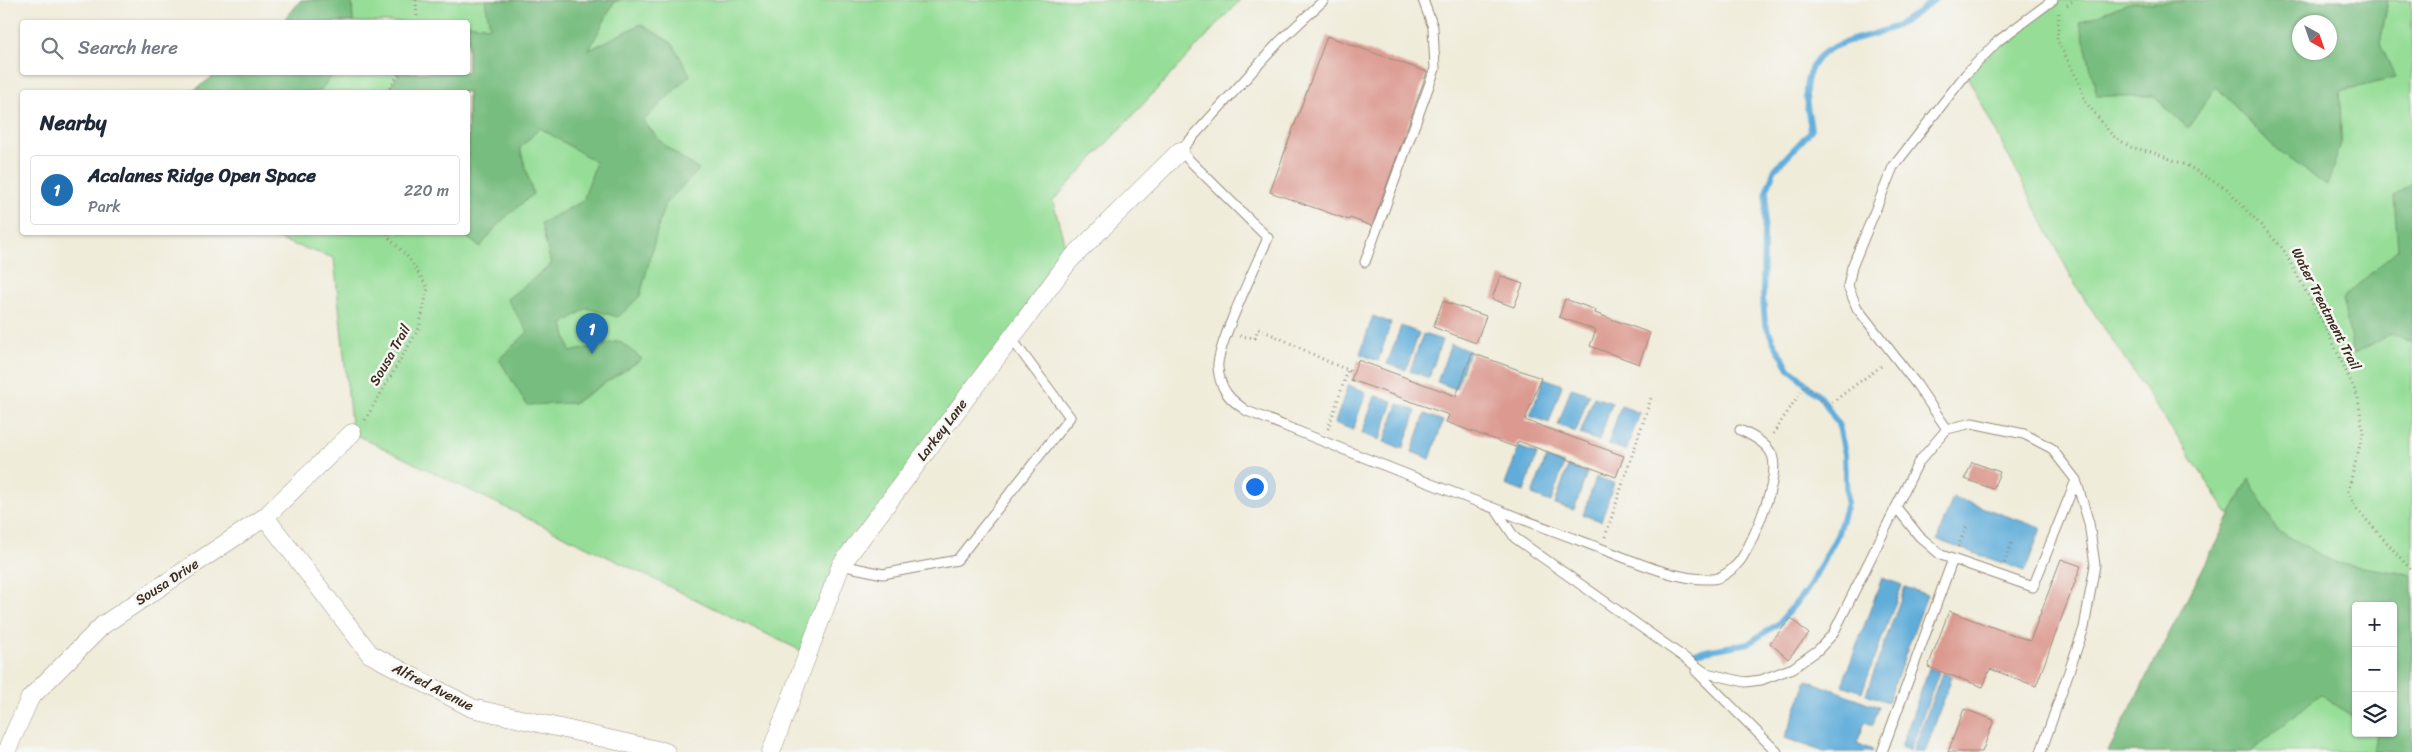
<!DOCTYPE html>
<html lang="en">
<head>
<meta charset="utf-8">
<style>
  body { margin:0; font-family:Sriracha,sans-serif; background:#f2f2f3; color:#1f2937 }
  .controls { position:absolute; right:15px; bottom:15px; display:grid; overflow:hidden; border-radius:5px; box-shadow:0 1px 4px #0004 }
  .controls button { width:45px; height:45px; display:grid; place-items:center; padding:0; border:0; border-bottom:1px solid #e0e1e3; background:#fff; color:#1f2937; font:25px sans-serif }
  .compass { position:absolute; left:2292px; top:15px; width:45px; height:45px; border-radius:50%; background:#fff; box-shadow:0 1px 4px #0004; rotate:140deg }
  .you { position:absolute; left:1254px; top:486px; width:18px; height:18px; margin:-12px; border:4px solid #fff; border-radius:50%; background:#1a73e8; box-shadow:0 0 0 8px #1a73e833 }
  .badge { display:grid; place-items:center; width:32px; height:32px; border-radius:50%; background:#1f6fb2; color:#fff; font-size:16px; font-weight:700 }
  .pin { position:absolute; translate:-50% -41px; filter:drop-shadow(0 1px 2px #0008) }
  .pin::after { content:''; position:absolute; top:26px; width:18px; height:15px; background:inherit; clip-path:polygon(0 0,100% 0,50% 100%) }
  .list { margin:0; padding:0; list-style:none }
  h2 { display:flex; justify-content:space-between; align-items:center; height:65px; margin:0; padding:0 20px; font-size:21px }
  h2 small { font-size:16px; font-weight:400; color:#747a83 }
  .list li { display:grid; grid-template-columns:32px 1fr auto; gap:15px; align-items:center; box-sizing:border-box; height:70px; margin:0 10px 10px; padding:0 10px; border:1px solid #e0e1e3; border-radius:5px }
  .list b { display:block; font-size:19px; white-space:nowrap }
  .list p { margin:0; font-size:16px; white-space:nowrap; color:#747a83 }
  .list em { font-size:16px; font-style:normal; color:#747a83 }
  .icon { flex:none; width:28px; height:28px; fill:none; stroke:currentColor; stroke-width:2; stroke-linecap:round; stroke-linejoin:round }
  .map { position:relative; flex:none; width:2412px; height:752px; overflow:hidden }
  .search { position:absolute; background:#fff; box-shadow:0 1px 4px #0004; left:20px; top:20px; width:450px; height:55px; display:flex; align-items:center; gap:12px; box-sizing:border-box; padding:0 18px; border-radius:5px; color:#747a83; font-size:19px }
  .panel { position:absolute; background:#fff; box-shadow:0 1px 4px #0004; left:20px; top:90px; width:450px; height:145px; border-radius:5px }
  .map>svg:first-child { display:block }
  .green { fill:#96de98; stroke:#68845b; fill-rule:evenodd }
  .forest { fill:#78bd80; stroke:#5a744f; fill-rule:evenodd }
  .water { fill:#61adda; stroke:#4e6c7c }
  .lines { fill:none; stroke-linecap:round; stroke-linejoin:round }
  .stream { stroke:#61adda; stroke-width:6 }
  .building { fill:#db998f }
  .lane-casing { stroke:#968b7c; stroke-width:11 }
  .street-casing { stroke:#968b7c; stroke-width:19 }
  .path { stroke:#968b7c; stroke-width:3; stroke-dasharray:1 4; stroke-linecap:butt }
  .lane { stroke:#fff; stroke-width:9 }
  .street { stroke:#fff; stroke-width:18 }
  .labels { text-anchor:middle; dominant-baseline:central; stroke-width:5; stroke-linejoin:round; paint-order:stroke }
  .street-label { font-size:14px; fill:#3b2a1e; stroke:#f6f6f2 }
</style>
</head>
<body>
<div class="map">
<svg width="2412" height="752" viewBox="0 0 2412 752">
  <rect width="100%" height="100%" fill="#f6f6f2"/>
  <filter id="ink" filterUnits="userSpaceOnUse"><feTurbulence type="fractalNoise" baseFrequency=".02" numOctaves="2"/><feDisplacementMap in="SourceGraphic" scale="10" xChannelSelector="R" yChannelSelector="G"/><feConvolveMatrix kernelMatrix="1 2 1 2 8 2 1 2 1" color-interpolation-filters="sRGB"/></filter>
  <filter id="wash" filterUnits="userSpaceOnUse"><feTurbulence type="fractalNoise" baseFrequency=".0096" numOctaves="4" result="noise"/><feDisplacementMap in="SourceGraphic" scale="20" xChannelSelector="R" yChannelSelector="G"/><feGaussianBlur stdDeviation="1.12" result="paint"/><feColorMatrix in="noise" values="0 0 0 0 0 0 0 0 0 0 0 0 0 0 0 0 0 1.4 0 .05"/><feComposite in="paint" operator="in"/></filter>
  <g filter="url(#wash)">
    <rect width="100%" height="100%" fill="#f0ecda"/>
    <path class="green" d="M311 0H1240L1053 201 1069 261 841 565 808 654 352 433 334 258 259 233 468 232V92H192L218 73 468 72V22H282Z
      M2053 0H2185L2180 2 2216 86 2271 145 2341 143 2340 91 2380 44 2388 0H2412V752H2108L2230 516 2076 286 1966 74ZM2356 606H2393V733H2356Z"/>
    <path class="forest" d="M301 0H352L353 22H282Z
      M485 0H621L614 2 589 50 641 24 672 43 690 75 643 121 665 146 699 170 664 205 640 296 618 317 587 308 563 324 570 352 619 341 642 359 574 403 527 405 499 359 528 332 507 299 551 265 541 223 583 201 596 162 540 128 520 148 533 194 499 223 480 247 461 233 468 232V92H387L400 73 468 72V24L490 27Z
      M2185 0H2388L2380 44 2396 78 2340 91 2341 143 2327 186 2271 145 2216 86 2188 128 2153 96H2097L2080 22 2128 3 2180 2ZM2300 22H2330V52H2300Z
      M218 73V72L334 73 319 92H192Z
      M2412 184V343L2392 333 2354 354 2342 299 2398 249 2394 196Z
      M2249 479 2277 530 2335 563 2409 574 2412 576V752H2373L2376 733H2393V606H2356V719L2320 694 2251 752H2108Z"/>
    <path class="water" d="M1373 316 1391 323 1378 361 1360 354Z
      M1401 326 1419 333 1406 370 1387 364Z
      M1423 334 1442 340 1429 378 1410 371Z
      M1451 344 1469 351 1456 389 1437 382Z
      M1544 378 1562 385 1549 423 1530 416Z
      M1348 385 1366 392 1353 430 1335 423Z
      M1571 388 1589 394 1576 432 1558 425Z
      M1375 396 1385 398 1393 402 1380 440 1362 433Z
      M1594 397 1612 403 1599 441 1580 434Z
      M1398 404 1416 411 1403 449 1384 442Z
      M1621 406 1640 413 1626 451 1608 444Z
      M1425 414 1443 421 1430 459 1412 452Z
      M1519 447 1537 454 1524 492 1505 485Z
      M1546 458 1564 464 1551 502 1532 495Z
      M1568 466 1587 473 1574 510 1555 504Z
      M1596 477 1614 483 1601 521 1583 515Z
      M1953 497 2041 528 2025 571 1937 540Z
      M1882 578 1902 585 1862 692 1842 685Z
      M1905 587 1927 595 1888 702 1866 694Z
      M1929 668 1939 672 1910 751 1901 747Z
      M1942 673 1952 677 1925 752H1913Z
      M1807 680 1879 707 1873 725 1865 722 1857 743 1872 750 1871 752H1824L1785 738Z"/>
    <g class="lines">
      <path class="stream" d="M1694 653 1749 643 1778 624 1807 590 1837 536 1847 503 1845 454 1839 426 1824 401 1789 368 1773 341 1765 322 1763 300 1764 231 1767 189 1775 169 1811 131C1810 118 1805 103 1806 89 1810 37 1861 43 1896 26 1910 19 1922 9 1934 0"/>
    </g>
    <g id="blocks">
      <path class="building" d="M1327 36 1427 72 1372 226 1350 218 1349 220 1270 192Z
        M1500 276 1523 284 1514 307 1492 299Z
        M1565 299 1596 310 1595 313 1650 333 1639 364 1590 346 1596 330 1559 317Z
        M1443 301 1486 316 1476 343 1433 327Z
        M1472 353 1541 378 1525 420 1624 456 1616 477 1518 441 1515 447 1446 422 1449 415 1351 380 1358 360 1456 396Z
        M1972 462 2000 472 1993 489 1965 479Z
        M2061 559 2081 566 2036 686 1990 669 1983 687 1928 667 1949 611 2030 641Z
        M1791 618 1809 634 1788 659 1770 643Z
        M1964 709 1994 720 1982 752H1948Z"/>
    </g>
  </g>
  <g filter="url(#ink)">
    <use href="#blocks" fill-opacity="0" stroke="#968b7c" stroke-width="1"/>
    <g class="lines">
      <defs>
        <path id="lane" d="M1324 0 1279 42 1180 151 1268 238C1258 261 1215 349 1218 368 1220 390 1230 400 1247 411 1360 456 1474 502 1589 544 1625 557 1673 581 1712 579 1722 579 1736 567 1742 558 1754 538 1781 477 1772 455 1767 443 1751 435 1740 430
          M1365 262 1435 69 1433 27 1423 0
          M1947 429 1917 385 1857 308 1848 286 1852 267 1893 167 1966 74 1998 41 2053 0
          M1896 507 1919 536 1941 555 2033 587 2076 480
          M1496 510 1515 538 1706 673 1745 682 1761 680 1793 668 1818 650 1833 634 1918 463 1947 429 1972 423 2024 434 2051 448 2076 480 2089 523 2095 565 2084 628 2041 752
          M841 565 883 574 957 560 1070 417 1011 338
          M1696 671 1777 752
          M1882 752 1953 559"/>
        <path id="street" d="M265 517 370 654 472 708 666 752
          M6 752 30 698 103 625 265 517 352 433
          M771 752 841 565 1069 261 1180 151"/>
      </defs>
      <use href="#lane" class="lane-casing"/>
      <use href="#street" class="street-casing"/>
      <path class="path" d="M416 0 417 22
        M2067 5 2074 0
        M2059 13 2057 40 2078 80 2085 101 2112 135 2130 147 2152 152 2186 165 2227 189 2283 249 2327 330 2358 397 2363 433 2348 491 2356 508 2412 571
        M387 92 400 72
        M1240 336 1255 338 1258 329C1291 341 1321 361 1354 372
        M365 420 419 328 428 288 408 257 390 239 389 232
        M1328 429 1348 370
        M1773 434 1805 385 1827 406 1884 364
        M1605 537 1651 398
        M1958 547 1967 526
        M2004 563 2012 542"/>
      <use href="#lane" class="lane"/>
      <use href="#street" class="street"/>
    </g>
  </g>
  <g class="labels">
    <g class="street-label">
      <text transform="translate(2326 309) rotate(63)">Water Treatment Trail</text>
      <text transform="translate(390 355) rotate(-60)">Sousa Trail</text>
      <text transform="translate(942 430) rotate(-53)">Larkey Lane</text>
      <text transform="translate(167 582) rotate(-33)">Sousa Drive</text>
      <text transform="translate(433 687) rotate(27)">Alfred Avenue</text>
    </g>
  </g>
</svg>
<div class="controls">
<button>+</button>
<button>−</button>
<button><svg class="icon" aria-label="layers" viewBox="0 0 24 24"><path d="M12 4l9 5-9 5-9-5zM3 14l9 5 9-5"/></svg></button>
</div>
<svg class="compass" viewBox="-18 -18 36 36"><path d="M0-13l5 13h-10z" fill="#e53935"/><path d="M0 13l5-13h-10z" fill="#747a83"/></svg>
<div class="you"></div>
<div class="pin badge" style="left:592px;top:354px">1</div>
<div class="search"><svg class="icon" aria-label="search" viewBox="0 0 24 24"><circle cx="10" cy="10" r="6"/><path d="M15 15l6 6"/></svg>Search here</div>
<section class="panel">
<h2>Nearby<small></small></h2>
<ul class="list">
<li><span class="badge">1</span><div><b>Acalanes Ridge Open Space</b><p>Park</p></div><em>220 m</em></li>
</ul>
</section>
</div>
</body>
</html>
